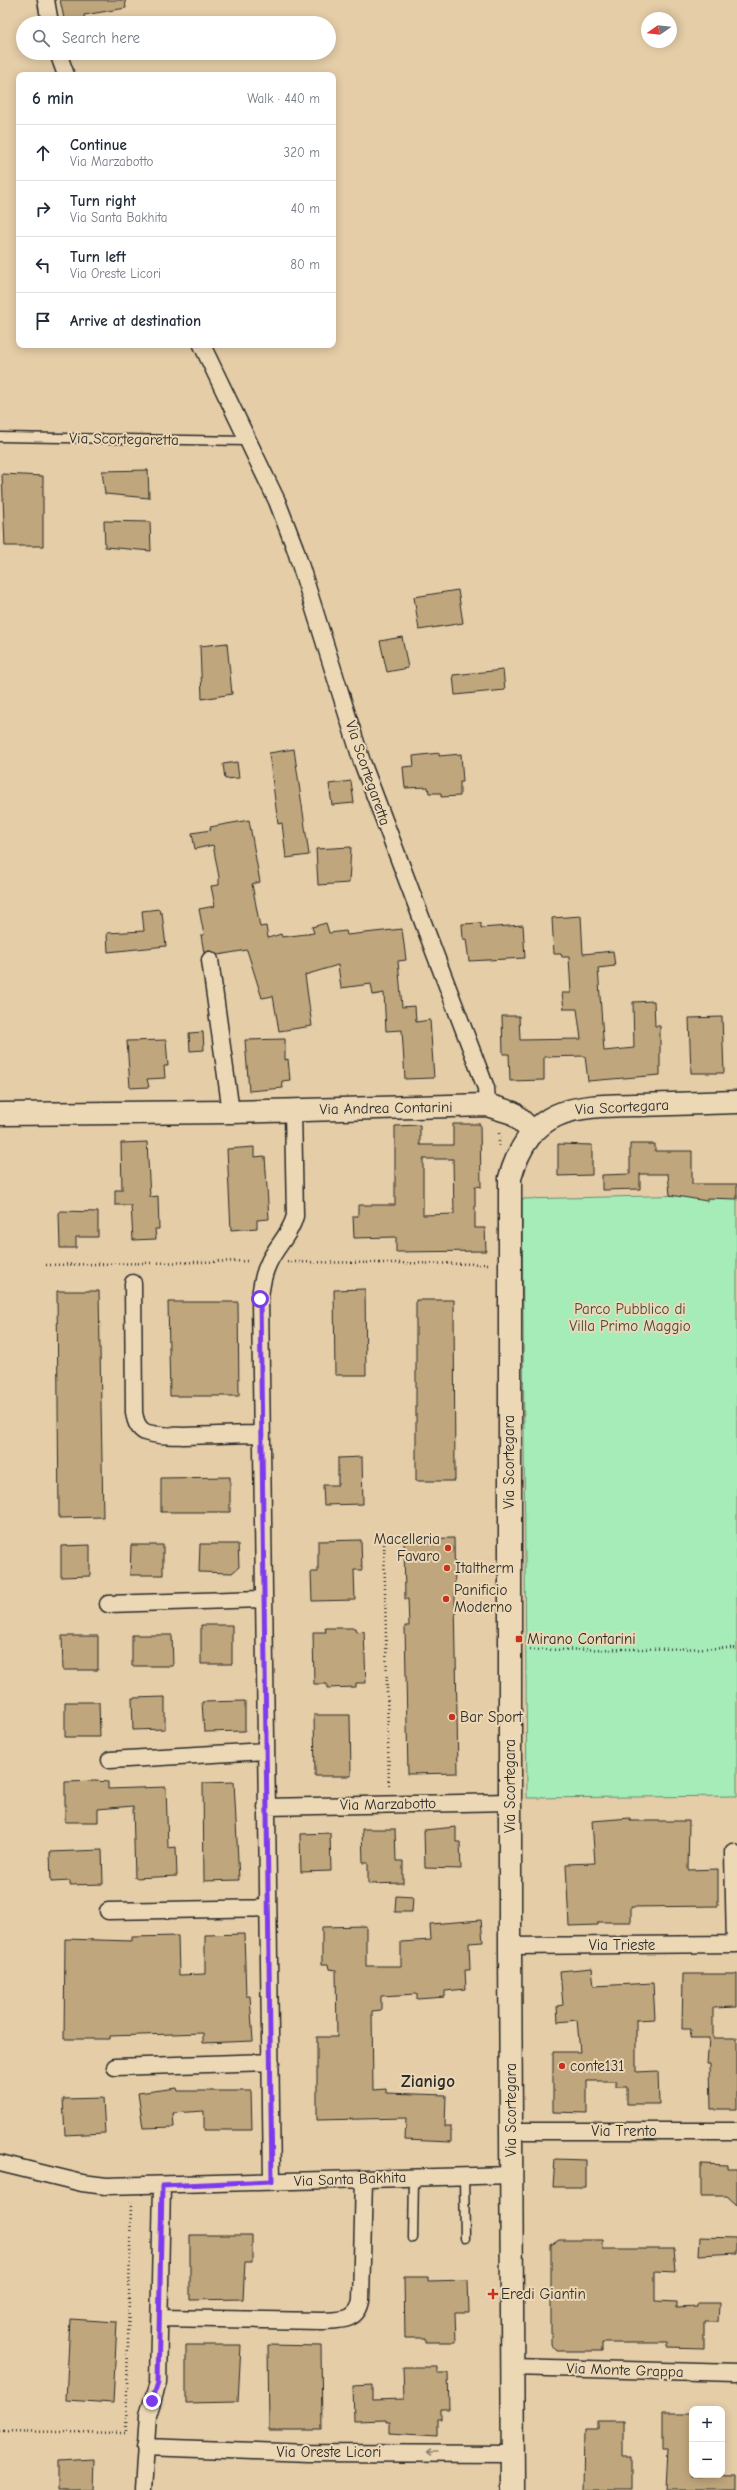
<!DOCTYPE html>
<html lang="en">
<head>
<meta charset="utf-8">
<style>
  body { margin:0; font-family:"Comic Neue",sans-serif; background:#f2f2f3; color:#1f2937 }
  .controls { position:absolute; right:12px; bottom:12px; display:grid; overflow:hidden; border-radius:8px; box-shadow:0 2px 10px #0003 }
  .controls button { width:36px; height:36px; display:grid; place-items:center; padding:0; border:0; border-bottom:1px solid #e0e1e3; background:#fff; color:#1f2937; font:20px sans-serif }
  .compass { position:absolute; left:641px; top:12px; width:36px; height:36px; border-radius:50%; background:#fff; box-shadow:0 2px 10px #0003; rotate:256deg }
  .stop { position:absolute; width:12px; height:12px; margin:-9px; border:3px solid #7c3aed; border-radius:50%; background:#fff }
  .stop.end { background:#7c3aed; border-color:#fff; box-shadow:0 1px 4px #0008 }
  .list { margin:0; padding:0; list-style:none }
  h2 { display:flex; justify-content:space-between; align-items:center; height:52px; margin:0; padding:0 16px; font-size:17px }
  h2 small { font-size:13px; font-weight:400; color:#747a83 }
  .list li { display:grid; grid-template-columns:26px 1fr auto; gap:12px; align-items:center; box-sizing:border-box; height:56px; padding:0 16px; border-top:1px solid #e0e1e3 }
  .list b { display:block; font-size:15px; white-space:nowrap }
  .list p { margin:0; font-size:13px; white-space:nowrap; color:#747a83 }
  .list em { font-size:13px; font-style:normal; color:#747a83 }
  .icon { flex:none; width:22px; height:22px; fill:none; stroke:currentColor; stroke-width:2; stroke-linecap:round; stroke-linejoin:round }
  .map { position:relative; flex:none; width:737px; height:2490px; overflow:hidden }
  .search { position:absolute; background:#fff; box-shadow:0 2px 10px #0003; left:16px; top:16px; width:320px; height:44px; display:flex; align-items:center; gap:10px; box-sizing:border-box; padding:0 14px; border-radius:22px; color:#747a83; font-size:15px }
  .panel { position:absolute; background:#fff; box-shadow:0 2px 10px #0003; left:16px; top:72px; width:320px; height:276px; border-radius:8px }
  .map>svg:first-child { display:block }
  .green { fill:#a5ecb9; stroke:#688c72 }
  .building { fill:#bfa67c; stroke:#2b2b2b; fill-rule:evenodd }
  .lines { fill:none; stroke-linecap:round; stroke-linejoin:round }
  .lane-casing { stroke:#2b2b2b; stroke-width:11 }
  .street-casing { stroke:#2b2b2b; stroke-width:19 }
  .secondary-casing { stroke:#2b2b2b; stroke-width:25 }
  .path { stroke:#2b2b2b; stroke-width:2.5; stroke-dasharray:1 3; stroke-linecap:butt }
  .lane { stroke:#edd8b6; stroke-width:8 }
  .street { stroke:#edd8b6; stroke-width:16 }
  .secondary { stroke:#edd8b6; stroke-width:22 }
  .oneway { stroke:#8c8270 }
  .route { stroke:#7c3aed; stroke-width:5 }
  .poi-dot { fill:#c8321e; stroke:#edd8b6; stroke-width:1.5 }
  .labels { text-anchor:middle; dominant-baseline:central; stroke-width:4; stroke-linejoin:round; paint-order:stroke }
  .street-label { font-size:15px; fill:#2b2b2b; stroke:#edd8b6 }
  .park-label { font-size:15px; fill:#3d4840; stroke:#edd8b6 }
  .poi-label { font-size:15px; fill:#2b2b2b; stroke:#edd8b6; text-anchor:start }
  .quarter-label { font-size:17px; font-weight:bold; fill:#2b2b2b; stroke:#edd8b6 }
</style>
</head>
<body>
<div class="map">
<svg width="737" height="2490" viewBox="0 0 737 2490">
  <rect width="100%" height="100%" fill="#e4cda7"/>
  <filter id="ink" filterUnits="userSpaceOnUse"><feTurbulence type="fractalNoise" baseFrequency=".025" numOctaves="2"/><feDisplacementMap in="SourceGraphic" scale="8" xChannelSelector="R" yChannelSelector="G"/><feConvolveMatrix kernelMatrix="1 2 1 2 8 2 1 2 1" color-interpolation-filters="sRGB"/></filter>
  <g filter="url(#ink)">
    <path class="green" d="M737 1194V1796L527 1798 522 1199Z"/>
    <path class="building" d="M60 0H125L126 8 84 15 85 23H65Z
      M148 470 149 498 105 494 102 471Z
      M2 474 43 476V546H5Z
      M104 521 150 522 151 551 105 547Z
      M458 590 463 623 419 630 414 597Z
      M402 637 408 668 387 672 380 641Z
      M227 643 232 694 202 699 200 646Z
      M503 670 505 690 455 695 453 675Z
      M294 749 309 855 286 858 282 823 278 824 269 753Z
      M439 753V756L461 754 463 782H460V796L441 797V793H429L428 787 405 788 403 767 414 766 413 756Z
      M237 762 239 778 225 779 223 764Z
      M351 781 354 803 332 805 329 784Z
      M249 820 260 882 252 884 260 927 266 926 268 938 281 934 282 937 314 933 312 927 326 923 329 933 346 931 347 935 402 929 406 960 398 961 402 1007 415 1006 416 1022 430 1020 434 1078 405 1079 402 1030 386 1031 384 993 373 995 371 984 341 988 338 965 305 975 312 1026 279 1031 273 996 262 998 247 950 218 955 209 951 204 953 201 935H204L199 909 215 906 211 886 219 885V877L213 845 195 849 192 833 211 830 210 827Z
      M351 847 349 883 318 885 316 849Z
      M159 909 160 913H162L166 946 108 952 107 933 144 931 142 911Z
      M581 916 583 954 613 951 615 966 598 968 604 1051 634 1048 633 1002 654 1001 655 1026H660V1075L588 1081 585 1056 544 1057V1080L510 1081 509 1054H503L502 1016H519L520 1040 581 1039 577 1009H564L562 993H571L569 957H562L561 954H554L552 918Z
      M481 923V928L523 925 525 958 469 961 466 939H463L462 924Z
      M722 1017 724 1073H691L689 1018Z
      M203 1032 204 1050 190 1051 189 1033Z
      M285 1039V1060L288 1059 290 1080 282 1081 283 1088 249 1091 245 1040Z
      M166 1040 168 1066H164L165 1078 147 1079 149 1087 130 1088 127 1041Z
      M453 1124H480L481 1187 475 1186V1228H485L486 1251 396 1252V1237L354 1238 353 1216H358V1205H395V1126L420 1125V1145H453ZM423 1159H453L454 1214 423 1215Z
      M147 1142 150 1197 158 1196 159 1229H155L156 1239 133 1240 131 1205H115V1190H122L121 1143Z
      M558 1144 592 1145V1175L558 1176Z
      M630 1144H655V1151H692V1184H737V1199L707 1198V1201L670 1195 668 1174H640V1189L602 1190V1175L630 1174Z
      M254 1147V1157L265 1156 269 1219 257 1220V1228L231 1230 227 1149Z
      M61 1211 98 1212V1237H76V1248H60L59 1213Z
      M365 1289 366 1375H335L334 1290Z
      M57 1291H99L103 1517 59 1518Z
      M416 1300H454L455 1481H416Z
      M168 1302H238L239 1396H170Z
      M362 1457 363 1504 324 1505 323 1485H338V1458Z
      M230 1477V1512H161V1478Z
      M454 1538 458 1773 408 1774 405 1626H409L408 1599H405L404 1539Z
      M361 1540 362 1570H354L355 1600 312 1601 311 1572H318V1541Z
      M200 1544H238L239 1567 232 1573 199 1572Z
      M90 1545V1576L61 1577V1546Z
      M131 1545H163V1575H130Z
      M201 1625H232V1664H201Z
      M325 1628H355L356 1632 364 1631 366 1683H356V1687L327 1688V1684H314L313 1632H326Z
      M132 1635H172L173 1666H132Z
      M62 1636H98V1670H63Z
      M165 1697V1729L133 1730 132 1698Z
      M245 1701V1731L204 1732 202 1702Z
      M65 1702H99L100 1737H65Z
      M314 1715H350L351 1776H315Z
      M96 1781 108 1782V1789L166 1787 168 1848 176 1847 177 1876 135 1878 133 1806 98 1809V1822H65V1782Z
      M234 1782 239 1880 204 1881 203 1783Z
      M630 1818V1821H689L688 1870 718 1869V1906L631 1907V1922H598V1925L569 1926 566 1864 595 1863 592 1821Z
      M456 1827V1842H460L461 1869 425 1868 424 1830Z
      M362 1829H395L396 1861H403V1883L368 1884V1863H363Z
      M330 1833 331 1871 301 1872 300 1834Z
      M102 1850 103 1884 70 1885V1881L51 1882 50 1852Z
      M396 1896 413 1897 412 1912H395Z
      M481 1920 483 1942 469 1943 470 1970H465L466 1989 445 1991V1997L417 1999V1994L381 1996V2010L372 2011 373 2090 386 2089V2093L446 2095 445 2126H451V2142L405 2140 406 2118 317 2120V2037H337L336 1970 329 1969 328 1964H322V1927L366 1926V1966H401V1942L431 1940 430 1924Z
      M244 1934 246 1996H250L253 2041 203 2043V2033L110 2036V2039H64L65 1939 132 1941V1937L178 1936 179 1975 205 1974V1935Z
      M592 1968 594 1986 653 1983 655 2019 636 2020V2072L658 2071 659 2104H627V2087H616V2081H587V2113L553 2112V2052H580L577 2020 558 2022 557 2006 563 2005 560 1971Z
      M683 1974H737V2007L713 2008V2038H737V2109H711L710 2064H707L709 2038H690L691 2029H682Z
      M177 2088 178 2091H251L252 2130H204V2111L173 2113 174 2127 143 2128 138 2093Z
      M103 2098 105 2133 65 2135 63 2099Z
      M555 2159 586 2160V2187H553Z
      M701 2164 727 2165V2169H737V2205L727 2196H701Z
      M190 2235H252V2262H245L243 2299 190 2300Z
      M700 2237 737 2238V2253L699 2255Z
      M559 2240H603V2249H674L676 2272 655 2271V2301L677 2302V2307L698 2306V2303H719L718 2322H704V2348L668 2347V2343H602V2351H557L551 2344V2245Z
      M404 2277H428V2281L468 2280 469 2312H455L456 2342H425V2338H405Z
      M70 2319 117 2322 113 2403 66 2400Z
      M186 2345H241L238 2402 186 2403Z
      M268 2345 321 2346 322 2430H269Z
      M403 2367H437V2373H448L449 2409H441V2419H437V2436L390 2433V2422H386V2420L354 2421 353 2386 372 2385V2400L404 2399Z
      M663 2413H692V2475L737 2476V2490H666L668 2448H663Z
      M597 2421H623V2456H632V2490H583L584 2430H597Z
      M94 2459 93 2490H58V2461Z"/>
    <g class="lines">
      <defs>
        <path id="lane" d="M0 437 247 441
          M464 2176 465 2238
          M413 2238 414 2177"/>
        <path id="street" d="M46 0 50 23
          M58 53 66 75
          M202 345 277 501 295 548 362 762 486 1088 487 1105
          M210 960 231 1112
          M133 1283 134 1412C135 1420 137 1428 145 1432 165 1440 236 1433 262 1434
          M108 1604 264 1599
          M110 1760 265 1751
          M266 1807 510 1802
          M733 1852 735 1944
          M108 1911 268 1908
          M510 1946 737 1944
          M115 2067 271 2062
          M512 2131H737
          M0 2163 82 2183 106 2186 512 2175
          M272 2181 260 1299C261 1286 263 1274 269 1262 277 1245 290 1235 295 1216L293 1110
          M160 2318 322 2321C339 2320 357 2322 361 2301L364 2179
          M512 2367 737 2373
          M145 2447 309 2453 513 2454
          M143 2490 148 2415 158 2383 162 2185"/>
        <path id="secondary" d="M0 1114 231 1112 487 1105 513 1113 533 1132
          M513 2490 510 1946V1178C531 1105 575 1106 639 1105 672 1104 704 1103 737 1102"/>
      </defs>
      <use href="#lane" class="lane-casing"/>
      <use href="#street" class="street-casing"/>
      <use href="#secondary" class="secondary-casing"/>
      <path class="path" d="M499 1146V1129
        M287 1262 490 1264
        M46 1265 250 1261
        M384 1540 389 1788
        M530 1650 737 1648
        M0 2431 126 2433 131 2202"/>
      <use href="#lane" class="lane"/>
      <use href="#street" class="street"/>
      <use href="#secondary" class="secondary"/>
    </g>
    <defs><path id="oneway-shaft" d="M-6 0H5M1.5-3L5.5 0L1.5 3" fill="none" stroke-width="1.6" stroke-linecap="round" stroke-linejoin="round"/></defs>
    <use class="oneway" href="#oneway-shaft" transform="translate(432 2453) rotate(-180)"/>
  </g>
  <g class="lines" filter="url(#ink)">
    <path class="route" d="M152 2401 158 2383 162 2186 272 2181 260 1299"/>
  </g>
  <g class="poi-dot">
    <circle cx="448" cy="1548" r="4"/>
    <circle cx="447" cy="1568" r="4"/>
    <circle cx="446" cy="1599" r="4"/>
    <rect x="515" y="1635" width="8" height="8" rx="2"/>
    <circle cx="452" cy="1717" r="4"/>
    <circle cx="562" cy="2066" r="4"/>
    <path d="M491 2288h4v4h4v4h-4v4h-4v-4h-4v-4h4z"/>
  </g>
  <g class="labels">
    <g class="street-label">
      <text transform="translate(124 439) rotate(1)">Via Scortegaretta</text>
      <text transform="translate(368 773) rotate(71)">Via Scortegaretta</text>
      <text transform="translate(622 1107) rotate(-3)">Via Scortegara</text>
      <text transform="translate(386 1108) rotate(-1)">Via Andrea Contarini</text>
      <text transform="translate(509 1462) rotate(-90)">Via Scortegara</text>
      <text transform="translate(510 1786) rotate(-90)">Via Scortegara</text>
      <text transform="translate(388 1804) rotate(-1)">Via Marzabotto</text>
      <text x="622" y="1945">Via Trieste</text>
      <text transform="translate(511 2110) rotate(-90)">Via Scortegara</text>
      <text x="624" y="2131">Via Trento</text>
      <text transform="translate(350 2179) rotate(-2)">Via Santa Bakhita</text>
      <text transform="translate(625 2370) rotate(2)">Via Monte Grappa</text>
      <text x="329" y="2452">Via Oreste Licori</text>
    </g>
    <g class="park-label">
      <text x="630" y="1309">Parco Pubblico di<tspan x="630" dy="17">Villa Primo Maggio</tspan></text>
    </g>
    <g class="poi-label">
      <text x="440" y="1539" text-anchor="end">Macelleria<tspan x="440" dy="17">Favaro</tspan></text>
      <text x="455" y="1568">Italtherm</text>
      <text x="454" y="1590">Panificio<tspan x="454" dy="17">Moderno</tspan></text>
      <text x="527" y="1639">Mirano Contarini</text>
      <text x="460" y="1717">Bar Sport</text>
      <text x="570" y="2066">conte131</text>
      <text x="501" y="2294">Eredi Giantin</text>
    </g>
    <g class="quarter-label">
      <text x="428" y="2081">Zianigo</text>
    </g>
  </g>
</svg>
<div class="controls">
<button>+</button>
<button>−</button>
</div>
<svg class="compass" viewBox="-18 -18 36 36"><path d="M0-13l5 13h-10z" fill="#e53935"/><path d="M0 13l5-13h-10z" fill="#747a83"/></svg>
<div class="stop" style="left:260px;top:1299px"></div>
<div class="stop end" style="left:152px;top:2401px"></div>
<div class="search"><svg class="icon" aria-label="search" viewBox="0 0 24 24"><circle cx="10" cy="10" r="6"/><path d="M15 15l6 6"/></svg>Search here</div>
<section class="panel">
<h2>6 min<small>Walk · 440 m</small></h2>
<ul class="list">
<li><svg class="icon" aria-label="ahead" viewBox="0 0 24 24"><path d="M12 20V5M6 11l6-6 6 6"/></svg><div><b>Continue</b><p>Via Marzabotto</p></div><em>320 m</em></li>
<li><svg class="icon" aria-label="right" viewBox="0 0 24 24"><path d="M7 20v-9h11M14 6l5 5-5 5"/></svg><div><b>Turn right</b><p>Via Santa Bakhita</p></div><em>40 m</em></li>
<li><svg class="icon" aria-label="left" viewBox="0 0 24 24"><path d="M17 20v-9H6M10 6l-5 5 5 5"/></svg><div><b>Turn left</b><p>Via Oreste Licori</p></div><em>80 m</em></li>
<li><svg class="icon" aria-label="arrive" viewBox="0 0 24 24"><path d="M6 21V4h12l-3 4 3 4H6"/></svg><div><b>Arrive at destination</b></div></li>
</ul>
</section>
</div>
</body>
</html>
